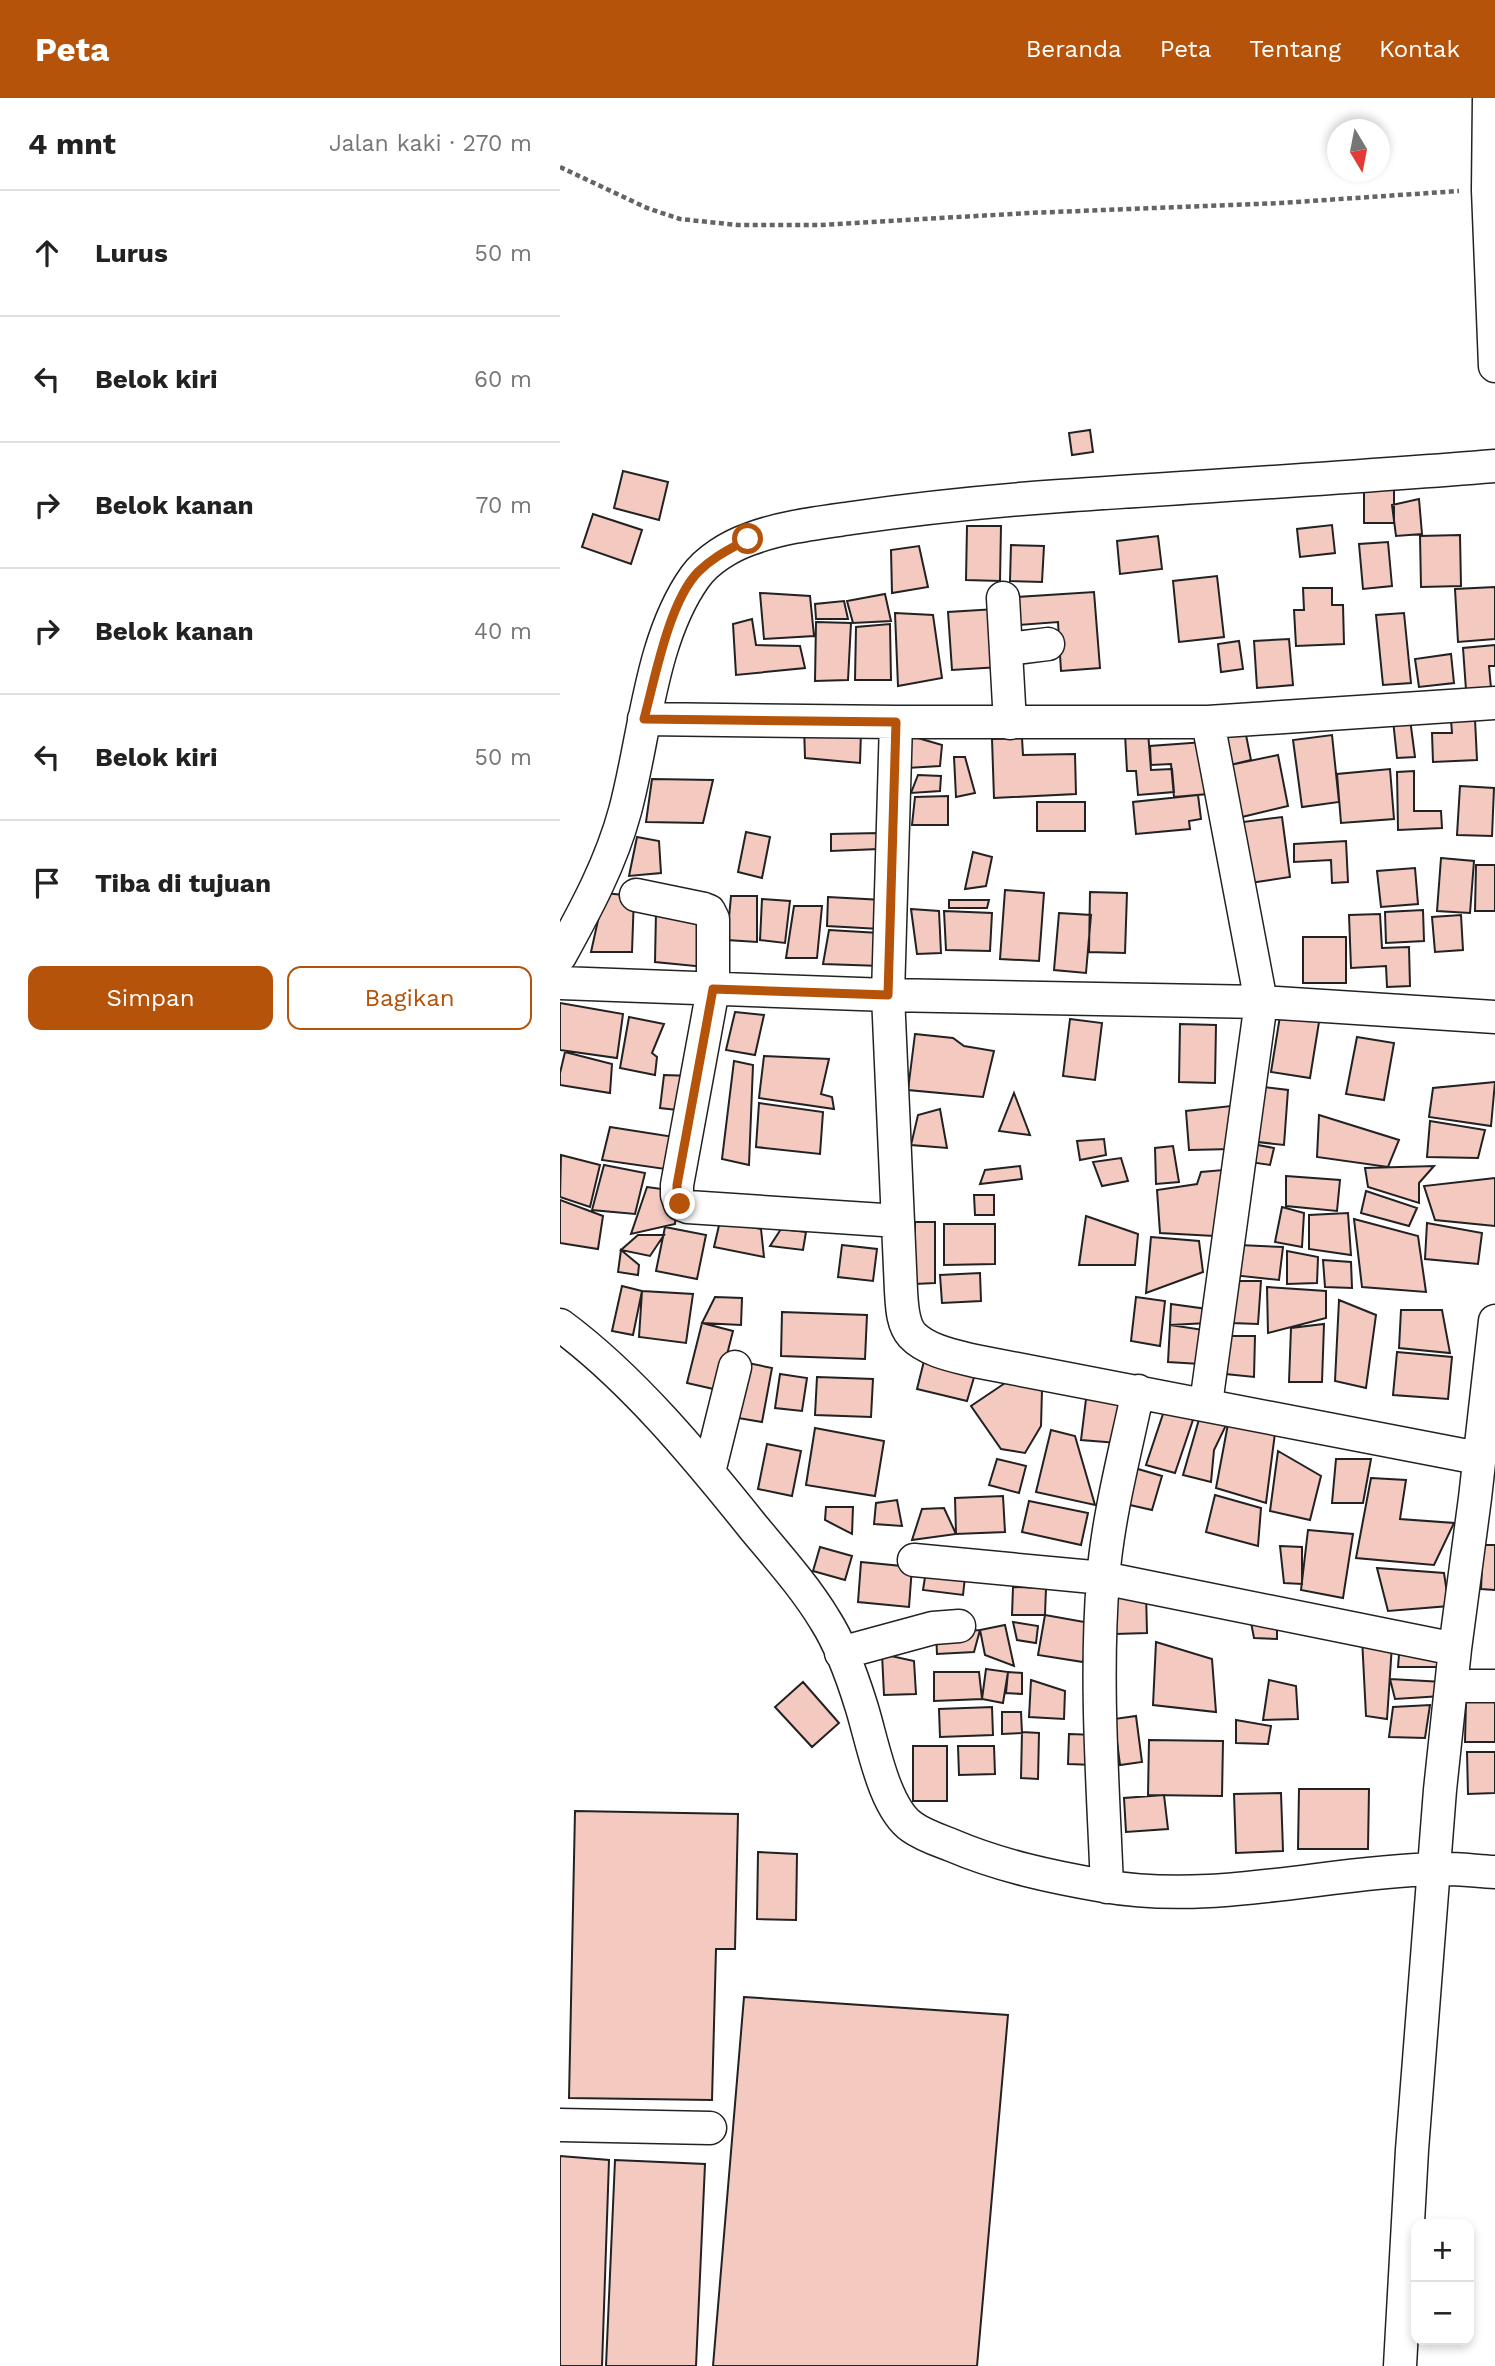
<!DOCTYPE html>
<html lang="id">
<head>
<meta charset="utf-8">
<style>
  body { margin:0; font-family:"Work Sans",sans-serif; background:#f2f2f2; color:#222 }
  .controls { position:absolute; right:21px; bottom:21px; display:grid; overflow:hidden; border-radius:14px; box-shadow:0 4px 10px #0003 }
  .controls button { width:63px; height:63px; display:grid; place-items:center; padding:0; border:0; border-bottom:2px solid #e0e0e0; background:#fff; color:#222; font:35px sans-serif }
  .compass { position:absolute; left:767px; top:21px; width:63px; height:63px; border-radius:50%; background:#fff; box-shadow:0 4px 10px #0003; rotate:170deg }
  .stop { position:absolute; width:21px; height:21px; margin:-16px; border:5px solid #b45309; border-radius:50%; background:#fff }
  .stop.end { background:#b45309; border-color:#fff; box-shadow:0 2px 7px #0008 }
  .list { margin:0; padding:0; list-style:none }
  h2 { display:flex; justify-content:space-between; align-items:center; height:91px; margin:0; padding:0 28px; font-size:30px }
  h2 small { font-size:23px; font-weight:400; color:#767676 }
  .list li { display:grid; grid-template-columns:46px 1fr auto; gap:21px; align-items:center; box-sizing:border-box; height:126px; padding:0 28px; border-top:2px solid #e0e0e0 }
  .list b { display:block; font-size:26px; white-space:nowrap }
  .list em { font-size:23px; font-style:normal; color:#767676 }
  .actions { display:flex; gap:14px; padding:21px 28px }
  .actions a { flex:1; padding:16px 0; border:2px solid #b45309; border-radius:14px; text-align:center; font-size:24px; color:#b45309 }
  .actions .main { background:#b45309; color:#fff }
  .icon { flex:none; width:38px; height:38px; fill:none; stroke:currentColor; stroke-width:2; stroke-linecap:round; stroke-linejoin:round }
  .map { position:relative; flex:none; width:935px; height:2268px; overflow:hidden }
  header { display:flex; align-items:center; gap:42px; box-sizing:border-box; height:98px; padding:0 35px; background:#b45309; color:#fff }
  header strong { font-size:33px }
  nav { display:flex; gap:38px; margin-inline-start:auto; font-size:24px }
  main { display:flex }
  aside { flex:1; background:#fff }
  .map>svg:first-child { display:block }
  .building { fill:#f3c9c0; stroke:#222; stroke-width:2 }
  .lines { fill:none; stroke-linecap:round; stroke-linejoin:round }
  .minor-casing { stroke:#222; stroke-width:35 }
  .path { stroke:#646464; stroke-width:4.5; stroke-dasharray:5 3.5; stroke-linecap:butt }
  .minor { stroke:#fff; stroke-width:32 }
  .route { stroke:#b45309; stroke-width:9 }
</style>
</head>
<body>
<header>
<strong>Peta</strong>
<nav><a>Beranda</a><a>Peta</a><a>Tentang</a><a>Kontak</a></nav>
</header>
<main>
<aside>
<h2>4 mnt<small>Jalan kaki · 270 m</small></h2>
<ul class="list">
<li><svg class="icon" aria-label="ahead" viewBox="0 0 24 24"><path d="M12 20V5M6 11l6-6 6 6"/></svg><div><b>Lurus</b></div><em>50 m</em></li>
<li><svg class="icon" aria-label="left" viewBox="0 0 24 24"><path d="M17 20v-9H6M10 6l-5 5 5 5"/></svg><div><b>Belok kiri</b></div><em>60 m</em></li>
<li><svg class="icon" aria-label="right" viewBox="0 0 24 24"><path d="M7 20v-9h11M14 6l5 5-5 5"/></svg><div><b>Belok kanan</b></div><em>70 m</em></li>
<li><svg class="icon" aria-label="right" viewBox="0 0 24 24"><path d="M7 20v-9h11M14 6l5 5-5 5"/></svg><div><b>Belok kanan</b></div><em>40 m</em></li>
<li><svg class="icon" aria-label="left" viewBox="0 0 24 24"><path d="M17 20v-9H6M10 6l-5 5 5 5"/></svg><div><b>Belok kiri</b></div><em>50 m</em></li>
<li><svg class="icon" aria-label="arrive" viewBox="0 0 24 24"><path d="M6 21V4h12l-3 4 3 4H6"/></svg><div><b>Tiba di tujuan</b></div></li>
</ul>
<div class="actions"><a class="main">Simpan</a><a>Bagikan</a></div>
</aside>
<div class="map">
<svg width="935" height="2268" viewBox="0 0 935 2268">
  <rect width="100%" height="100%" fill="#fff"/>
  <path class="building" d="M530 332 533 354 512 357 509 335Z
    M63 373 108 384 99 422 54 410Z
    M804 382H834V425H804Z
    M859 401 862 436 836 438 832 407Z
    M33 416 82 432 71 466 22 449Z
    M772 427 775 455 740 459 737 431Z
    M407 428H441L440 483 406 482Z
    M900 437 901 488 861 489 860 438Z
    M598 438 602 471 560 476 557 443Z
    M828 444 832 488 803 491 799 446Z
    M451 447 484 448 482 484 450 483Z
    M359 448 368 489 332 495 331 452Z
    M657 478 664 539 619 544 613 483Z
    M935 489V541L898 544 895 491Z
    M743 490H772V507H783L784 546 736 548 734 512H744Z
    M534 494 540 570 501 573 498 524 459 527 457 499Z
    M200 495 250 498 254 538 204 541Z
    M325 496 331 523 293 525 287 503Z
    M284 503 288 521H256L255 506Z
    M436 511 440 569 392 572 388 514Z
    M335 515 373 517 382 580 338 588Z
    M844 515 851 585 823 587 816 517Z
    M192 521 196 547 240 548 245 570 176 577 173 526Z
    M256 524 291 525 288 582 255 583Z
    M330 526 331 582H295L296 529Z
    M729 541 733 587 697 590 694 543Z
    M679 543 683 571 661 574 658 546Z
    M935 547V568H929L931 590 906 592 903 550Z
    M891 556 894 585 859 589 855 561Z
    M850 621 855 659 837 660 833 622Z
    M915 621 917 662 873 664 872 635H892L891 622Z
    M244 628 301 634 300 665 245 660Z
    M685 632 691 662 670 667 664 636Z
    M588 634 591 672 612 671 614 694 578 697 576 673H567L565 636Z
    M772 637 779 704 742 709 733 642Z
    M351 638 382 647 380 668 347 670Z
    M462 640 463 657 515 656 516 696 434 700 432 641Z
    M644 644 648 696 614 699 611 666 591 667 590 648Z
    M718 657 728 708 682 719 670 667Z
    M394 659H405L415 695 396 699Z
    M830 671 834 721 781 725 777 676Z
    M854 673V713H881L882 730 838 732 837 674Z
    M358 677 381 678 380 693 351 695Z
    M92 681 153 682 143 725 86 724Z
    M900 688 934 690 932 738 897 737Z
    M638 697 641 721 629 723 630 731 576 736 573 704Z
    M388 698V727H352L355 699Z
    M477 704H525V733H477Z
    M722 719 730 779 683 786 675 725Z
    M186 734 210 739 202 780 178 774Z
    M319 735V751L271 753V736Z
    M77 739 99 743 101 775 69 778Z
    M786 743 788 784 772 785 771 762 734 764V746Z
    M413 754 432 759 426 788 405 791Z
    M881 760 914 763 910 815 877 813Z
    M916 767H935V813H915Z
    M855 770 858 806 821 809 817 773Z
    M445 792 484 795 479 863 440 861Z
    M530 794 567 795 565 855 529 854Z
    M44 795 74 798 72 854H31Z
    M171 798H197V844L167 842Z
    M268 799 323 802 320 831 267 828Z
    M202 801 230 803 225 845 200 842Z
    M389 802H429L427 810H389Z
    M234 808H262L257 860H226Z
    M351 811 379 813 381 855 357 856Z
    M863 812 864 843 826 845 825 814Z
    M96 813 148 819 145 869 95 864Z
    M384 813 432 815 430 853 386 852Z
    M499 815 531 817 526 875 494 872Z
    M820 816 822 850 849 849 850 888 827 889 826 868 791 870 789 817Z
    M901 817 903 852 875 854 872 819Z
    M269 832 319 835 321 868 263 866Z
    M743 839H786V885H743Z
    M0 905 63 916 57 960 0 952Z
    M175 914 204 917 195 957 166 952Z
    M720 918 759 924 750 980 711 974Z
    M69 919 104 926 92 955 97 959 95 977 60 970Z
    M510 921 542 925 535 982 503 978Z
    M620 926 656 927 655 985 619 984Z
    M355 936 393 940 404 948 434 953 423 999 348 992Z
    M797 939 834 945 824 1002 786 996Z
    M5 954 52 966 50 995 0 987V975Z
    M204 958 269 961 261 996 272 999 274 1011 199 1000Z
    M174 963 193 967 189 1067 162 1061Z
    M104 977 132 978 126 1013 100 1010Z
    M935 984 931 1028 869 1019 873 990Z
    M695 988 728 992 724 1047 689 1043Z
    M454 995 470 1037 439 1033Z
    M199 1005 263 1014 260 1056 196 1049Z
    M671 1008 673 1051 629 1052 626 1013Z
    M380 1011 387 1050 351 1047 358 1017Z
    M759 1017 839 1042 828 1069 757 1059Z
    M870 1023 925 1032 918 1060 867 1059Z
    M50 1029 114 1039 105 1071 42 1062Z
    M544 1041 546 1057 520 1062 517 1043Z
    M687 1045 714 1050 710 1067 683 1063Z
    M613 1048 619 1084 596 1086 595 1050Z
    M1 1057 40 1067 30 1109 0 1099Z
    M561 1060 568 1083 542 1088 533 1064Z
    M44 1067 85 1075 75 1116 32 1112Z
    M460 1068 462 1081 420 1086 425 1072Z
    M874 1068 859 1085V1105L808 1089 805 1070Z
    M663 1072 654 1138 600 1135 597 1092 637 1086 641 1074Z
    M726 1078 780 1082 777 1113 726 1108Z
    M935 1080V1128L875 1122 864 1088Z
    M87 1089 102 1091 101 1101 116 1105 115 1126 71 1136Z
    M806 1093 857 1110 849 1128 801 1115Z
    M414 1097H434V1117H415Z
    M0 1102 43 1118 38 1151 0 1145Z
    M722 1109 744 1115 742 1149 715 1144Z
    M788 1115 791 1157 749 1151V1117Z
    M526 1118 578 1136 575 1167H519Z
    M794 1121 858 1138 866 1194 802 1189Z
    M160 1123 201 1131 204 1159 154 1149Z
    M355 1124H375V1185L355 1186Z
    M867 1125 922 1135 918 1166 865 1161Z
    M384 1126H435V1166L384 1167Z
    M105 1129 146 1137 137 1181 96 1173Z
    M221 1131 246 1134 243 1152 210 1148Z
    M78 1137H104L90 1158 61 1152Z
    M591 1139 639 1143 643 1174 586 1195Z
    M282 1147 317 1151 313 1183 278 1179Z
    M679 1147 723 1149 719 1182 672 1177Z
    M61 1152 79 1167 78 1177 58 1174Z
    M727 1153 758 1159 757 1185 727 1186Z
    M763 1162 791 1164 792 1190 765 1189Z
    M420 1175 421 1203 382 1205 380 1177Z
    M670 1183H701L698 1226 671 1225Z
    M62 1188 82 1193 73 1237 52 1233Z
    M707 1189 766 1193V1220L708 1235Z
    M82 1193 133 1196 126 1245 79 1239Z
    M155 1199 182 1200 181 1227 142 1225Z
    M576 1199 605 1203 600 1248 571 1243Z
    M779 1202 816 1217 806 1290 775 1283Z
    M611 1206 647 1211 648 1225 610 1227Z
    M841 1212H882L890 1255 839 1250Z
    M222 1214 307 1217 305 1261 221 1258Z
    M142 1225 173 1233 158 1292 127 1285Z
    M764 1226 762 1284H729L731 1230Z
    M610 1227 644 1232 640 1266 608 1264Z
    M663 1238H695L694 1279 656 1275Z
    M837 1254 892 1259 888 1301 833 1297Z
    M364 1263 415 1276 407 1303 357 1291Z
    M188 1265 212 1270 202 1324 178 1320Z
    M220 1276 247 1280 242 1313 215 1310Z
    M257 1279 313 1281 311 1319 255 1317Z
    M451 1281 482 1292 481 1328 465 1355 441 1351 411 1308Z
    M527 1293 566 1301 558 1345 521 1342Z
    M607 1304 637 1310 615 1375 586 1367Z
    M642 1311 670 1319 654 1352 651 1384 623 1377Z
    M668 1326 715 1335 706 1405 656 1390Z
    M255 1330 324 1343 315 1398 246 1387Z
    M491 1332 515 1338 535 1407 476 1394Z
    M207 1346 241 1353 232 1398 198 1391Z
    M718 1353 761 1378 750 1422 710 1413Z
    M437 1361 466 1368 459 1395 429 1387Z
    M776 1361H811L803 1405H772Z
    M571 1369 602 1378 592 1412 561 1405Z
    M811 1380 846 1382 840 1421 894 1425 874 1467 796 1460Z
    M655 1397 701 1410 698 1448 646 1434Z
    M443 1398 445 1434 396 1436 395 1400Z
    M337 1402 342 1428 314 1426 316 1405Z
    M469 1403 528 1415 521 1447 462 1434Z
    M266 1409H293L292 1436 265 1422Z
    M384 1410 396 1436 352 1442 362 1411Z
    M748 1432 793 1436 783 1500 741 1492Z
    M923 1447H935V1492L921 1491Z
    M720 1448 742 1449V1486L724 1485Z
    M260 1449 292 1458 285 1482 253 1473Z
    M301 1464 352 1469 349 1509 298 1504Z
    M817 1470 884 1475 889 1508 828 1513Z
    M366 1473 405 1479 403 1497 363 1492Z
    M453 1489 486 1490 485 1517H452Z
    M586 1493 587 1535 555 1536 551 1494Z
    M689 1514 717 1520V1541L694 1540Z
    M485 1517 530 1525 523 1564 478 1557Z
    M453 1524 478 1528 476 1545 457 1542Z
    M445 1527 454 1568 425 1557 420 1532Z
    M420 1532 414 1554 377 1556 376 1534Z
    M802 1540 832 1547 827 1621 806 1618Z
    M596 1544 652 1561 656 1614 593 1607Z
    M840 1544 880 1553 881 1569H838Z
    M322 1556 354 1563 356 1596 324 1597Z
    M426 1571 448 1574 443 1605 422 1601Z
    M374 1574H419L422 1601 374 1603Z
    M448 1574 462 1575V1596L446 1595Z
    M830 1581 883 1584 882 1598 835 1601Z
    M471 1582 505 1593 504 1621 469 1619Z
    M709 1582 736 1588 738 1621 703 1622Z
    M243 1584 279 1625 252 1649 215 1609Z
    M906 1602 935 1603V1644H905Z
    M870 1607 865 1640 829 1639 833 1609Z
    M432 1609 433 1637 380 1639 379 1611Z
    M442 1614H461L462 1635 442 1636Z
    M576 1618 582 1664 560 1667 554 1621Z
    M676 1622 711 1628 708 1646 676 1645Z
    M462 1634 479 1635 478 1681 461 1680Z
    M509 1636 536 1637 535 1667 508 1666Z
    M589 1642 663 1643 662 1698 588 1697Z
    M353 1648H387V1703H353Z
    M398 1648H434L435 1676 399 1677Z
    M907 1654H935V1695L908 1696Z
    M739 1691H809L808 1751H738Z
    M721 1695 723 1753 676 1755 674 1696Z
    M604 1697 608 1731 566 1734 564 1700Z
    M15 1713 178 1716 175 1851H156L152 2002 9 2000Z
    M198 1754 237 1756 236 1822 197 1821Z
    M184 1899 448 1917 417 2268H153Z
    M0 2058 49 2062 42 2268H0Z
    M55 2062 145 2066 136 2268H46Z"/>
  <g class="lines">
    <defs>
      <path id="minor" d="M929 0 928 92 935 268
        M443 500 450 625
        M448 551 488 546
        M84 621 336 624H648L935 605
        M336 624 328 897 341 1193C342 1207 342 1226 352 1237 367 1253 395 1258 415 1263L918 1360
        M76 797 144 811 149 813 153 821V891L117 1087V1097L120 1106 128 1109 338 1123
        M0 858C26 811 51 765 65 713 85 639 90 542 135 479 147 462 170 448 190 441 222 429 257 425 292 420 361 410 430 403 500 398 645 388 790 380 935 368
        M0 885 328 897 701 904 935 919
        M0 1227C72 1280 138 1360 194 1430 219 1460 245 1489 265 1522 281 1547 292 1578 301 1607 312 1641 323 1709 352 1729 363 1737 378 1742 391 1747 440 1768 492 1779 544 1788 653 1807 765 1774 874 1771 894 1770 915 1773 935 1774
        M646 1306 701 904 648 624
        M149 1374 175 1269
        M354 1462 543 1480 895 1551
        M281 1555 373 1530 399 1528
        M892 1588H935
        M547 1789C543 1687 535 1583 543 1481 548 1418 565 1355 578 1293
        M0 2027 150 2030
        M840 2268 852 2052 880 1692 895 1551 915 1400 935 1223"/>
    </defs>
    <use href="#minor" class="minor-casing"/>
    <path class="path" d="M0 69 87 110 120 121 178 127H260L468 115 721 105 899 93"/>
    <use href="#minor" class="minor"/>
  </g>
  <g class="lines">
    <path class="route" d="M120 1106 117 1097V1087L153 891 328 897 336 624 84 621C95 580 109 504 138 474 153 459 170 451 188 441"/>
  </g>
</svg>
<div class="controls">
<button>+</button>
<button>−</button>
</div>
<svg class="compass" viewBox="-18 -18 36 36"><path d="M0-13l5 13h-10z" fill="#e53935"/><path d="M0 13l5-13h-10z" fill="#767676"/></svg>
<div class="stop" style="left:188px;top:441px"></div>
<div class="stop end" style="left:120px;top:1106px"></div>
</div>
</main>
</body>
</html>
